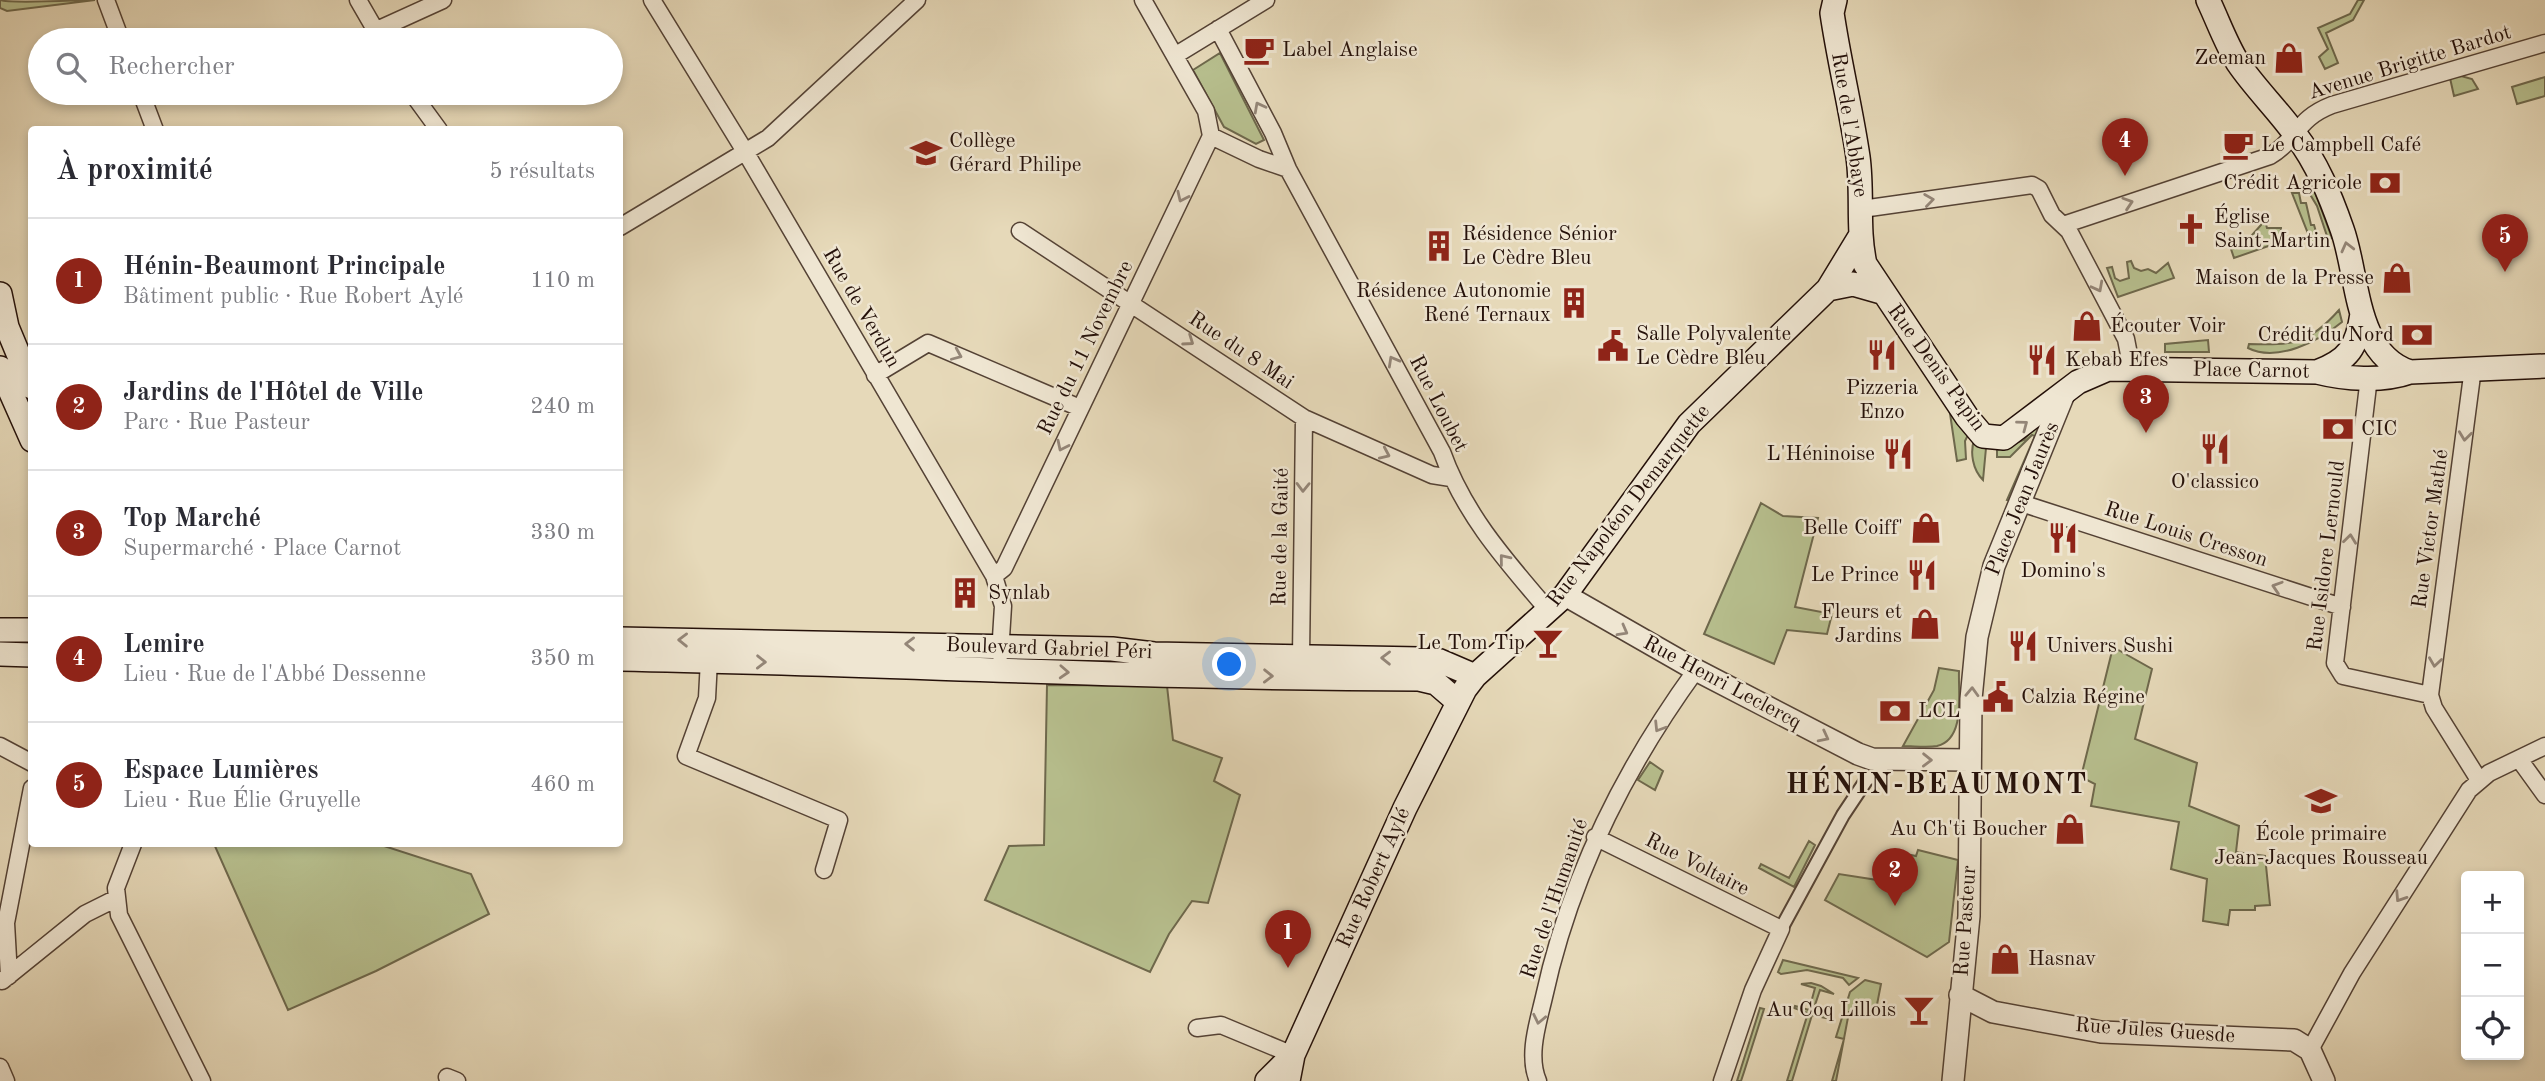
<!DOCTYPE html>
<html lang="fr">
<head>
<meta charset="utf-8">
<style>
  body { margin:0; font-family:"Old Standard TT",serif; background:#f2f2f3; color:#2b2b33 }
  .controls { position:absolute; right:21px; bottom:21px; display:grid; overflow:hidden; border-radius:7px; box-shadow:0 4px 10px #0003 }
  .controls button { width:63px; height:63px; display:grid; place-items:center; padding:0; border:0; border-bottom:2px solid #e1e1e2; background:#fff; color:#2b2b33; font:35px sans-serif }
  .you { position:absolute; left:1230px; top:665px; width:24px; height:24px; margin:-18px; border:5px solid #fff; border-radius:50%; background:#1a73e8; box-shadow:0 0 0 10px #1a73e833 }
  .badge { display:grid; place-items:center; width:46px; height:46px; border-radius:50%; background:#8f2418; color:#fff; font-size:23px; font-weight:700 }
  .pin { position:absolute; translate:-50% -58px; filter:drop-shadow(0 2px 4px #0008) }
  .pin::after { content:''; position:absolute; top:37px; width:24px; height:21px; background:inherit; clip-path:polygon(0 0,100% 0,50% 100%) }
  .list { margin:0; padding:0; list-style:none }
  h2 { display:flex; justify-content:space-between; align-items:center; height:91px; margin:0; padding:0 28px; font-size:30px }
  h2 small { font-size:23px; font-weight:400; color:#7c7c81 }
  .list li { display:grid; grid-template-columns:46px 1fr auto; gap:21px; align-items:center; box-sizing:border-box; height:126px; padding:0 28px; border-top:2px solid #e1e1e2 }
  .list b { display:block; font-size:26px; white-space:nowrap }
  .list p { margin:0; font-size:23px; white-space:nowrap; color:#7c7c81 }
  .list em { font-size:23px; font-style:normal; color:#7c7c81 }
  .icon { flex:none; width:38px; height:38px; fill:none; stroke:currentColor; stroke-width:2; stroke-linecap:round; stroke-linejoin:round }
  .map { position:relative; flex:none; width:2545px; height:1081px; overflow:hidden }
  .search { position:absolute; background:#fff; box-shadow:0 4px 10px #0003; left:28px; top:28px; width:595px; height:77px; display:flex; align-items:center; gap:18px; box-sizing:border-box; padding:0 24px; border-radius:38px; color:#7c7c81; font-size:26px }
  .panel { position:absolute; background:#fff; box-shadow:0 4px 10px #0003; left:28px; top:126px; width:595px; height:721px; border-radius:7px }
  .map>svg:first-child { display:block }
  .green { fill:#b7bf8e; stroke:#6e684c; stroke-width:2 }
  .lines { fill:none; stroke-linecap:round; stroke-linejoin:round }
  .pedestrian-casing { stroke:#544235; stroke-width:16 }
  .minor-casing { stroke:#544235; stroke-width:19 }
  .tertiary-casing { stroke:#544235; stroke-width:24 }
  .secondary-casing { stroke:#241009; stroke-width:26 }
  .pedestrian { stroke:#efe6d2; stroke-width:12 }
  .minor { stroke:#efe6d2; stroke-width:16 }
  .tertiary { stroke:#efe6d2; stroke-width:21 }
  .secondary { stroke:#efe6d2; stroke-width:23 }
  .oneway { stroke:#948678 }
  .labels { text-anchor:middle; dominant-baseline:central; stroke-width:5; stroke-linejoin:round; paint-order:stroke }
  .poi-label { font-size:21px; fill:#241009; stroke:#efe6d2; text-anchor:start }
  .street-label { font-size:21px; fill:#241009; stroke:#efe6d2 }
  .district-label { font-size:28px; font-weight:bold; letter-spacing:2px; fill:#241009; stroke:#efe6d2 }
</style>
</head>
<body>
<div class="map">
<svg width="2545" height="1081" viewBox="0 0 2545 1081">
  <rect width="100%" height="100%" fill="#e6d9b9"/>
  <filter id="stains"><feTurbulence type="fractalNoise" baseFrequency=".00286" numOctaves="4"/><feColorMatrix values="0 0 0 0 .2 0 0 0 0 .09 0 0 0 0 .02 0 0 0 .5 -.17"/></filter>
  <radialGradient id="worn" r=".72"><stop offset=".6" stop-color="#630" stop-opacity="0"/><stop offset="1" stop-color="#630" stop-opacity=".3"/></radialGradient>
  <path class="green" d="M0 0C8 4 79 0 95 0L7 11 0 8Z
    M2358 0H2364L2353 20 2326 33 2338 63 2325 69 2319 57 2328 49 2318 28 2350 14Z
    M1220 53 1264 140 1256 144 1224 127 1193 70Z
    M2461 76 2472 79 2478 89 2454 96 2450 78Z
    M2545 77V96L2517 104 2512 87Z
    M2310 179 2332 238 2328 239 2317 206 2305 186Z
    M2292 193H2299L2301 203H2306L2311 225H2314L2319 242 2313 245 2311 241Z
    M2264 217 2267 228H2281L2280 242 2234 258 2229 243H2245L2261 225 2259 219Z
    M2131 261 2134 268 2141 271 2148 269 2156 273 2168 263 2174 278 2118 297 2107 268 2112 267 2115 278 2120 281 2129 278 2127 262Z
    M2339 310 2342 322C2319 341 2277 363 2248 348L2249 344C2293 345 2308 345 2339 310Z
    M2208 340 2209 352H2165V344Z
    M1948 400 1970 431 1965 441 1966 459 1957 461Z
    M2041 420 2047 423 2013 501 2007 500 2035 436 2032 435 2010 457H1997V450L2024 440Z
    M1975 438 1986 448 1983 480C1973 470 1969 452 1975 438Z
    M1761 503 1783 516 1818 518 1795 607 1832 614 1827 634 1787 630 1774 664 1704 634Z
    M2113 647 2152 669 2135 739 2197 763 2189 806 2239 826 2236 852 2265 856 2270 905 2255 906V910H2230L2228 925 2203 921 2207 879 2171 869 2179 822 2091 806 2095 784 2081 777Z
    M1939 668 1959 671C1958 693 1966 739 1937 746 1927 748 1914 746 1903 746L1934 690Z
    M1047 685 1167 686 1173 740 1222 758 1214 781 1240 795 1208 903 1192 901 1169 934 1150 972 985 900 1009 846 1044 845Z
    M1650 762 1663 771 1655 790 1638 780Z
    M1809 841 1815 845 1794 887 1759 868 1761 864 1789 878Z
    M214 844H378L471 874 489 914 376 971 288 1010Z
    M1918 850 1958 860 1949 942 1927 957 1825 900 1839 874 1884 881 1891 851 1916 856Z
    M1783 960 1858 978 1849 985 1843 978 1807 970 1781 974 1778 972Z
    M1865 980 1881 984 1875 1015 1849 1012 1836 1081H1832L1844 1039 1836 1037 1850 992Z
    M1811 983 1821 986 1834 994 1820 990 1813 1011 1827 1016 1826 1018 1812 1015 1792 1081H1787L1808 1013 1794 1008 1795 1006 1809 1010 1815 988 1801 984Z
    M1760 1008 1764 1009 1744 1072 1741 1081H1737Z"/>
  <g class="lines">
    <defs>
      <path id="pedestrian" d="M1781 929 1843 815 1867 779 1880 773 1884 759"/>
      <path id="minor" d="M106 0 121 40
        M358 0 380 38
        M652 0 746 153 994 576 1003 606 1000 654
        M1218 29 1273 133 1288 169 1442 452C1464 514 1506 561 1548 610
        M377 30 443 0
        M1176 55 1266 0
        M141 93 155 130
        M412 93 439 130
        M1211 136 1259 159 1288 169
        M1862 209 2032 185 2039 189 2052 215 2069 231 2126 339 2132 370
        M2063 225 2270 156C2299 138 2296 119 2332 105L2545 43
        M620 227 768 138 917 0
        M1020 231 1304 418 1432 475 1451 478
        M2473 368 2430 695 2434 708 2479 780
        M875 375 928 343 1080 408
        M2369 377 2335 663 2343 676 2430 695
        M2018 502 2342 607
        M994 576 1004 568 1211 136 1206 111 1143 0
        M1301 657 1304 418
        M709 660 707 698 686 756 839 820 824 870
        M0 746 32 763
        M2519 759 2545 795
        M1595 837 1781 929 1753 990 1722 1081
        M133 844 116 888 119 915 202 1081
        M9 976 6 923 32 788
        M2 981 85 914 115 899
        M1197 1028 1221 1025 1293 1055
        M2310 1050 2352 973 2469 790 2489 773 2545 746
        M0 1067 6 1081
        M447 1077 457 1081
        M1538 1081C1527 1055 1538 1023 1544 997 1570 877 1624 769 1696 670"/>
      <path id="tertiary" d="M1565 595 1696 670 1858 754 1872 759 1970 760
        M1960 995 1993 1012 2101 1032 2294 1040 2310 1050 2324 1081
        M1953 1081 1969 916 1971 699 1977 637 1994 566 2064 394"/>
      <path id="secondary" d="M1835 0 1832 13C1839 61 1851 109 1858 157 1863 193 1857 229 1865 264L1967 417 1983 436 2004 438 2078 382 2108 369 2317 372C2345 379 2382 382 2410 372L2545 366
        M2208 0C2218 21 2226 44 2238 63 2255 88 2277 109 2295 134 2317 163 2330 195 2342 229 2359 276 2354 354 2410 372
        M1828 289 1853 284 1881 292
        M0 294 7 327 32 387
        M0 368 32 440
        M2317 372C2349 360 2357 347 2362 314
        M0 630H32
        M620 639 1112 649 1154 654 1420 659 1440 661 1475 676
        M0 654 32 655
        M620 659C886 664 1153 679 1419 679L1436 683 1458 702
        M1267 1081 1293 1055
        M1288 1081 1293 1055 1405 808 1465 689 1475 676 1565 595 1689 424 1828 289 1859 238"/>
    </defs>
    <use href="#pedestrian" class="pedestrian-casing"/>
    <use href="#minor" class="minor-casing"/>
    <use href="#tertiary" class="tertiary-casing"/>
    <use href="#secondary" class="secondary-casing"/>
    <use href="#pedestrian" class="pedestrian"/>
    <use href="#minor" class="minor"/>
    <use href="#tertiary" class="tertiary"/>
    <use href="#secondary" class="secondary"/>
  </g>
  <defs><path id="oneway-chevron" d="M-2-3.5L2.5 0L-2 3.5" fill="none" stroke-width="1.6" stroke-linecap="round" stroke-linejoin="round" transform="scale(1.75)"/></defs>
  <g class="oneway">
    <use href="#oneway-chevron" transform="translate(1259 107) rotate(-118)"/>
    <use href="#oneway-chevron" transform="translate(1182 197) rotate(115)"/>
    <use href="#oneway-chevron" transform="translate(1929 200) rotate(-8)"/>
    <use href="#oneway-chevron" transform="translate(2128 203) rotate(-18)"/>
    <use href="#oneway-chevron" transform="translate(2347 247) rotate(-104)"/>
    <use href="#oneway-chevron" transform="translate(2098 287) rotate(62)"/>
    <use href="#oneway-chevron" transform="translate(1189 341) rotate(35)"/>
    <use href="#oneway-chevron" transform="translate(957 355) rotate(23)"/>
    <use href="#oneway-chevron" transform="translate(1393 361) rotate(-119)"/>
    <use href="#oneway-chevron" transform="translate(2023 425) rotate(-37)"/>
    <use href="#oneway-chevron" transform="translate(2465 436) rotate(97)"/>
    <use href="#oneway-chevron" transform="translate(1062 446) rotate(116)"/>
    <use href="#oneway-chevron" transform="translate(1385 454) rotate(24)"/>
    <use href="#oneway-chevron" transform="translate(1303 487) rotate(91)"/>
    <use href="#oneway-chevron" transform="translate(2350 539) rotate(-83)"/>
    <use href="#oneway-chevron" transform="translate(1504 559) rotate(-129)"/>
    <use href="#oneway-chevron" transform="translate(2277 587) rotate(-162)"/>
    <use href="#oneway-chevron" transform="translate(1623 631) rotate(29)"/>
    <use href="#oneway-chevron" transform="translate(683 640) rotate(-179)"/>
    <use href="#oneway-chevron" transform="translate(910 644) rotate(-179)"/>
    <use href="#oneway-chevron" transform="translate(1386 658) rotate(-179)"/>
    <use href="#oneway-chevron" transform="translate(761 662) rotate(1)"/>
    <use href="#oneway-chevron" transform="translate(2435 662) rotate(98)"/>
    <use href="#oneway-chevron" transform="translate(1064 672) rotate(3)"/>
    <use href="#oneway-chevron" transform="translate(1268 676) rotate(1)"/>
    <use href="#oneway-chevron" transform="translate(1972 692) rotate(-88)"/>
    <use href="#oneway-chevron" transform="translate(1659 727) rotate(122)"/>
    <use href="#oneway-chevron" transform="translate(1824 737) rotate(27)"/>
    <use href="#oneway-chevron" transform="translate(1927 760) rotate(1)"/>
    <use href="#oneway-chevron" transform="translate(2400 897) rotate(123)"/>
    <use href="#oneway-chevron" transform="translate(1539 1019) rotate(102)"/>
  </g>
  <defs>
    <symbol id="cafe-bare" viewBox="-9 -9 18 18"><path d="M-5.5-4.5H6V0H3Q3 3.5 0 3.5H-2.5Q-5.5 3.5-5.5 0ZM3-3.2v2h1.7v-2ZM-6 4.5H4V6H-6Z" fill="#8f2418" stroke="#efe6d2" stroke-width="2.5" paint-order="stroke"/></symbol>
    <symbol id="shop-bare" viewBox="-9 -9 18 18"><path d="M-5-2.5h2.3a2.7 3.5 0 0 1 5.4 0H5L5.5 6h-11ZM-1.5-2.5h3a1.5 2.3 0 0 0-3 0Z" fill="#8f2418" stroke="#efe6d2" stroke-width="2.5" paint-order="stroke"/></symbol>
    <symbol id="school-bare" viewBox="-9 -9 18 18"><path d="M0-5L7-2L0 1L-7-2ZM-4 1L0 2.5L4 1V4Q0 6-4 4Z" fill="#8f2418" stroke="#efe6d2" stroke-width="2.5" paint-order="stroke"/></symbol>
    <symbol id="bank-bare" viewBox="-9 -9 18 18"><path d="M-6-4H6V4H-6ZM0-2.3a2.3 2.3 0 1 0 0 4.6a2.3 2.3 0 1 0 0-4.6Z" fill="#8f2418" stroke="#efe6d2" stroke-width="2.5" paint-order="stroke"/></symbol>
    <symbol id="church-bare" viewBox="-9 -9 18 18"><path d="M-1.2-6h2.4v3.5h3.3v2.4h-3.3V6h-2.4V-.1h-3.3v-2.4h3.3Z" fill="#8f2418" stroke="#efe6d2" stroke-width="2.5" paint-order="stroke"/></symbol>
    <symbol id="building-bare" viewBox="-9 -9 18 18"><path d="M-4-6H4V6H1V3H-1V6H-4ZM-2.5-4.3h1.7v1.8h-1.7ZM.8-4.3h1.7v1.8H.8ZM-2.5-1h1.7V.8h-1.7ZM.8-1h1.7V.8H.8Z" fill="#8f2418" stroke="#efe6d2" stroke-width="2.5" paint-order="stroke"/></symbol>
    <symbol id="civic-bare" viewBox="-9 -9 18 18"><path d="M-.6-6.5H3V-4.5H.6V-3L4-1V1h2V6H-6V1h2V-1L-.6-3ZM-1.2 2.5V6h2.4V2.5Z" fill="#8f2418" stroke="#efe6d2" stroke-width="2.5" paint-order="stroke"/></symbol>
    <symbol id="restaurant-bare" viewBox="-9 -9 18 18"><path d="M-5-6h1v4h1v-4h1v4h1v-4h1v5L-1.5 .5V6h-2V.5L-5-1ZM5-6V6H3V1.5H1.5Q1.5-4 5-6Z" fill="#8f2418" stroke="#efe6d2" stroke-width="2.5" paint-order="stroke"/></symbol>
    <symbol id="bar-bare" viewBox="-9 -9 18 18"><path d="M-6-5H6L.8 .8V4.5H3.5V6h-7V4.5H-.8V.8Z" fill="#8f2418" stroke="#efe6d2" stroke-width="2.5" paint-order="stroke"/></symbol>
  </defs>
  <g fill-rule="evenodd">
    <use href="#cafe-bare" x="1237" y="28" width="44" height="44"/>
    <use href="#shop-bare" x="2267" y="36" width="44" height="44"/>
    <use href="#cafe-bare" x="2216" y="123" width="44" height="44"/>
    <use href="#school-bare" x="904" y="131" width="44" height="44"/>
    <use href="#bank-bare" x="2363" y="161" width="44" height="44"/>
    <use href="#church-bare" x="2169" y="207" width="44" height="44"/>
    <use href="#building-bare" x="1417" y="224" width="44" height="44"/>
    <use href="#shop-bare" x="2375" y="256" width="44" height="44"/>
    <use href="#building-bare" x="1552" y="281" width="44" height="44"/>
    <use href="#shop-bare" x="2065" y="304" width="44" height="44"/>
    <use href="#bank-bare" x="2395" y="313" width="44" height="44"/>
    <use href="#civic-bare" x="1591" y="324" width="44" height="44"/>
    <use href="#restaurant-bare" x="1860" y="333" width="44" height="44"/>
    <use href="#restaurant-bare" x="2020" y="338" width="44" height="44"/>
    <use href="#bank-bare" x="2316" y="407" width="44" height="44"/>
    <use href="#restaurant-bare" x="2193" y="427" width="44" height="44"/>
    <use href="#restaurant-bare" x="1876" y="432" width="44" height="44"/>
    <use href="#shop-bare" x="1904" y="506" width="44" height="44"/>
    <use href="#restaurant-bare" x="2041" y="516" width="44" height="44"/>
    <use href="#restaurant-bare" x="1900" y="553" width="44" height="44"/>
    <use href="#building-bare" x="943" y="571" width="44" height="44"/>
    <use href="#shop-bare" x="1903" y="602" width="44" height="44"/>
    <use href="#bar-bare" x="1526" y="621" width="44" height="44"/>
    <use href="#restaurant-bare" x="2001" y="624" width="44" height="44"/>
    <use href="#civic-bare" x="1976" y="675" width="44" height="44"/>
    <use href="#bank-bare" x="1873" y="689" width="44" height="44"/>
    <use href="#school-bare" x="2299" y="779" width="44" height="44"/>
    <use href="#shop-bare" x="2048" y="807" width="44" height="44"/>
    <use href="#shop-bare" x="1983" y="937" width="44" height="44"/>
    <use href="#bar-bare" x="1897" y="988" width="44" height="44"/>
  </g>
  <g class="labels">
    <g class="poi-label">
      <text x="1282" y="50">Label Anglaise</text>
      <text x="2266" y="58" text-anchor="end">Zeeman</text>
      <text x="949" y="141">Collège<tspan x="949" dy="24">Gérard Philipe</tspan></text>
      <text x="2261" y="145">Le Campbell Café</text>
      <text x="2362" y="183" text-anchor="end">Crédit Agricole</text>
      <text x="2214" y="217">Église<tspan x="2214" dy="24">Saint-Martin</tspan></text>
      <text x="1462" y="234">Résidence Sénior<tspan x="1462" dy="24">Le Cèdre Bleu</tspan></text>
      <text x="2374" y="278" text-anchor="end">Maison de la Presse</text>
      <text x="1551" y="291" text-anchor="end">Résidence Autonomie<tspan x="1551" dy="24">René Ternaux</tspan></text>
      <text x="2110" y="326">Écouter Voir</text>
      <text x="1636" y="334">Salle Polyvalente<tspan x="1636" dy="24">Le Cèdre Bleu</tspan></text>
      <text x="2394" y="335" text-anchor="end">Crédit du Nord</text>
      <text x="2065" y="360">Kebab Efes</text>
      <text x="1882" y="388" text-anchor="middle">Pizzeria<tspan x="1882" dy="24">Enzo</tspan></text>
      <text x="2361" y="429">CIC</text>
      <text x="1875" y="454" text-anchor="end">L'Héninoise</text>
      <text x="2215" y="482" text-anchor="middle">O'classico</text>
      <text x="1903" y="528" text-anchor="end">Belle Coiff'</text>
      <text x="2063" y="571" text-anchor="middle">Domino's</text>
      <text x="1899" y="575" text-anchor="end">Le Prince</text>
      <text x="988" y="593">Synlab</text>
      <text x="1902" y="612" text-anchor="end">Fleurs et<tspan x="1902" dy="24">Jardins</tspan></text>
      <text x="1525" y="643" text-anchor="end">Le Tom Tip</text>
      <text x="2046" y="646">Univers Sushi</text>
      <text x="2021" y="697">Calzia Régine</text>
      <text x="1918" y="711">LCL</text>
      <text x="2047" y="829" text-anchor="end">Au Ch'ti Boucher</text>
      <text x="2321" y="834" text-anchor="middle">École primaire<tspan x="2321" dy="24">Jean-Jacques Rousseau</tspan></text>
      <text x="2028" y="959">Hasnav</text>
      <text x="1896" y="1010" text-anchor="end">Au Coq Lillois</text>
    </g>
    <g class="street-label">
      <text transform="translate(2410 63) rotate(-17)">Avenue Brigitte Bardot</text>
      <text transform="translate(1849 125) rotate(81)">Rue de l'Abbaye</text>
      <text transform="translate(861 308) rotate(60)">Rue de Verdun</text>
      <text transform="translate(1086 348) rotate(-64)">Rue du 11 Novembre</text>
      <text transform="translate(1241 351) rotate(34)">Rue du 8 Mai</text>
      <text transform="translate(1936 368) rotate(54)">Rue Denis Papin</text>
      <text transform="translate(2251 371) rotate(1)">Place Carnot</text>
      <text transform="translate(1438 404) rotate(63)">Rue Loubet</text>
      <text transform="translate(2023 499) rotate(-68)">Place Jean Jaurès</text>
      <text transform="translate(1629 506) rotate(-52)">Rue Napoléon Demarquette</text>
      <text transform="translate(2431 529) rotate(-82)">Rue Victor Mathé</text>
      <text transform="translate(2186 535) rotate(18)">Rue Louis Cresson</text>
      <text transform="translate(1281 537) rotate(-89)">Rue de la Gaité</text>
      <text transform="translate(2327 556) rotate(-83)">Rue Isidore Lernould</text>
      <text transform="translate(1049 649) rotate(2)">Boulevard Gabriel Péri</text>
      <text transform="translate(1722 683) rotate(28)">Rue Henri Leclercq</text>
      <text transform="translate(1697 865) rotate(27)">Rue Voltaire</text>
      <text transform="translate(1374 878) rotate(-66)">Rue Robert Aylé</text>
      <text transform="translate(1555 899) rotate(-71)">Rue de l'Humanité</text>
      <text transform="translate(1966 921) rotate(-86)">Rue Pasteur</text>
      <text transform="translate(2155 1031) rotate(4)">Rue Jules Guesde</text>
    </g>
    <g class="district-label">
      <text x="1937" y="786">HÉNIN-BEAUMONT</text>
    </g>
  </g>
  <rect width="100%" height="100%" filter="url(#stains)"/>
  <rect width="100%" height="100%" fill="url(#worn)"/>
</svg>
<div class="controls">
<button>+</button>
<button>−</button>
<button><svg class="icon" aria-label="locate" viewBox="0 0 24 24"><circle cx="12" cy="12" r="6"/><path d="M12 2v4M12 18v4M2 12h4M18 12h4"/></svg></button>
</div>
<div class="you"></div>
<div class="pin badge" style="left:1288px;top:968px">1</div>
<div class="pin badge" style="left:1895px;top:906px">2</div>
<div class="pin badge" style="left:2146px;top:433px">3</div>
<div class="pin badge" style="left:2125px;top:176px">4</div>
<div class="pin badge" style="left:2505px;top:272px">5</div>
<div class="search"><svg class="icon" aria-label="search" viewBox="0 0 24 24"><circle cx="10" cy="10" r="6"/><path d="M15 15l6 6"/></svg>Rechercher</div>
<section class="panel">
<h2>À proximité<small>5 résultats</small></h2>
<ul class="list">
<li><span class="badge">1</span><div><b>Hénin-Beaumont Principale</b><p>Bâtiment public · Rue Robert Aylé</p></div><em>110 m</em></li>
<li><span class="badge">2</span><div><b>Jardins de l'Hôtel de Ville</b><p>Parc · Rue Pasteur</p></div><em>240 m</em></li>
<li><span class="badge">3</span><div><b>Top Marché</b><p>Supermarché · Place Carnot</p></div><em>330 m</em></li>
<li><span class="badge">4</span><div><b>Lemire</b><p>Lieu · Rue de l'Abbé Dessenne</p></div><em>350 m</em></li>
<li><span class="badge">5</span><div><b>Espace Lumières</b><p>Lieu · Rue Élie Gruyelle</p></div><em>460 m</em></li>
</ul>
</section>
</div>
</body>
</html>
